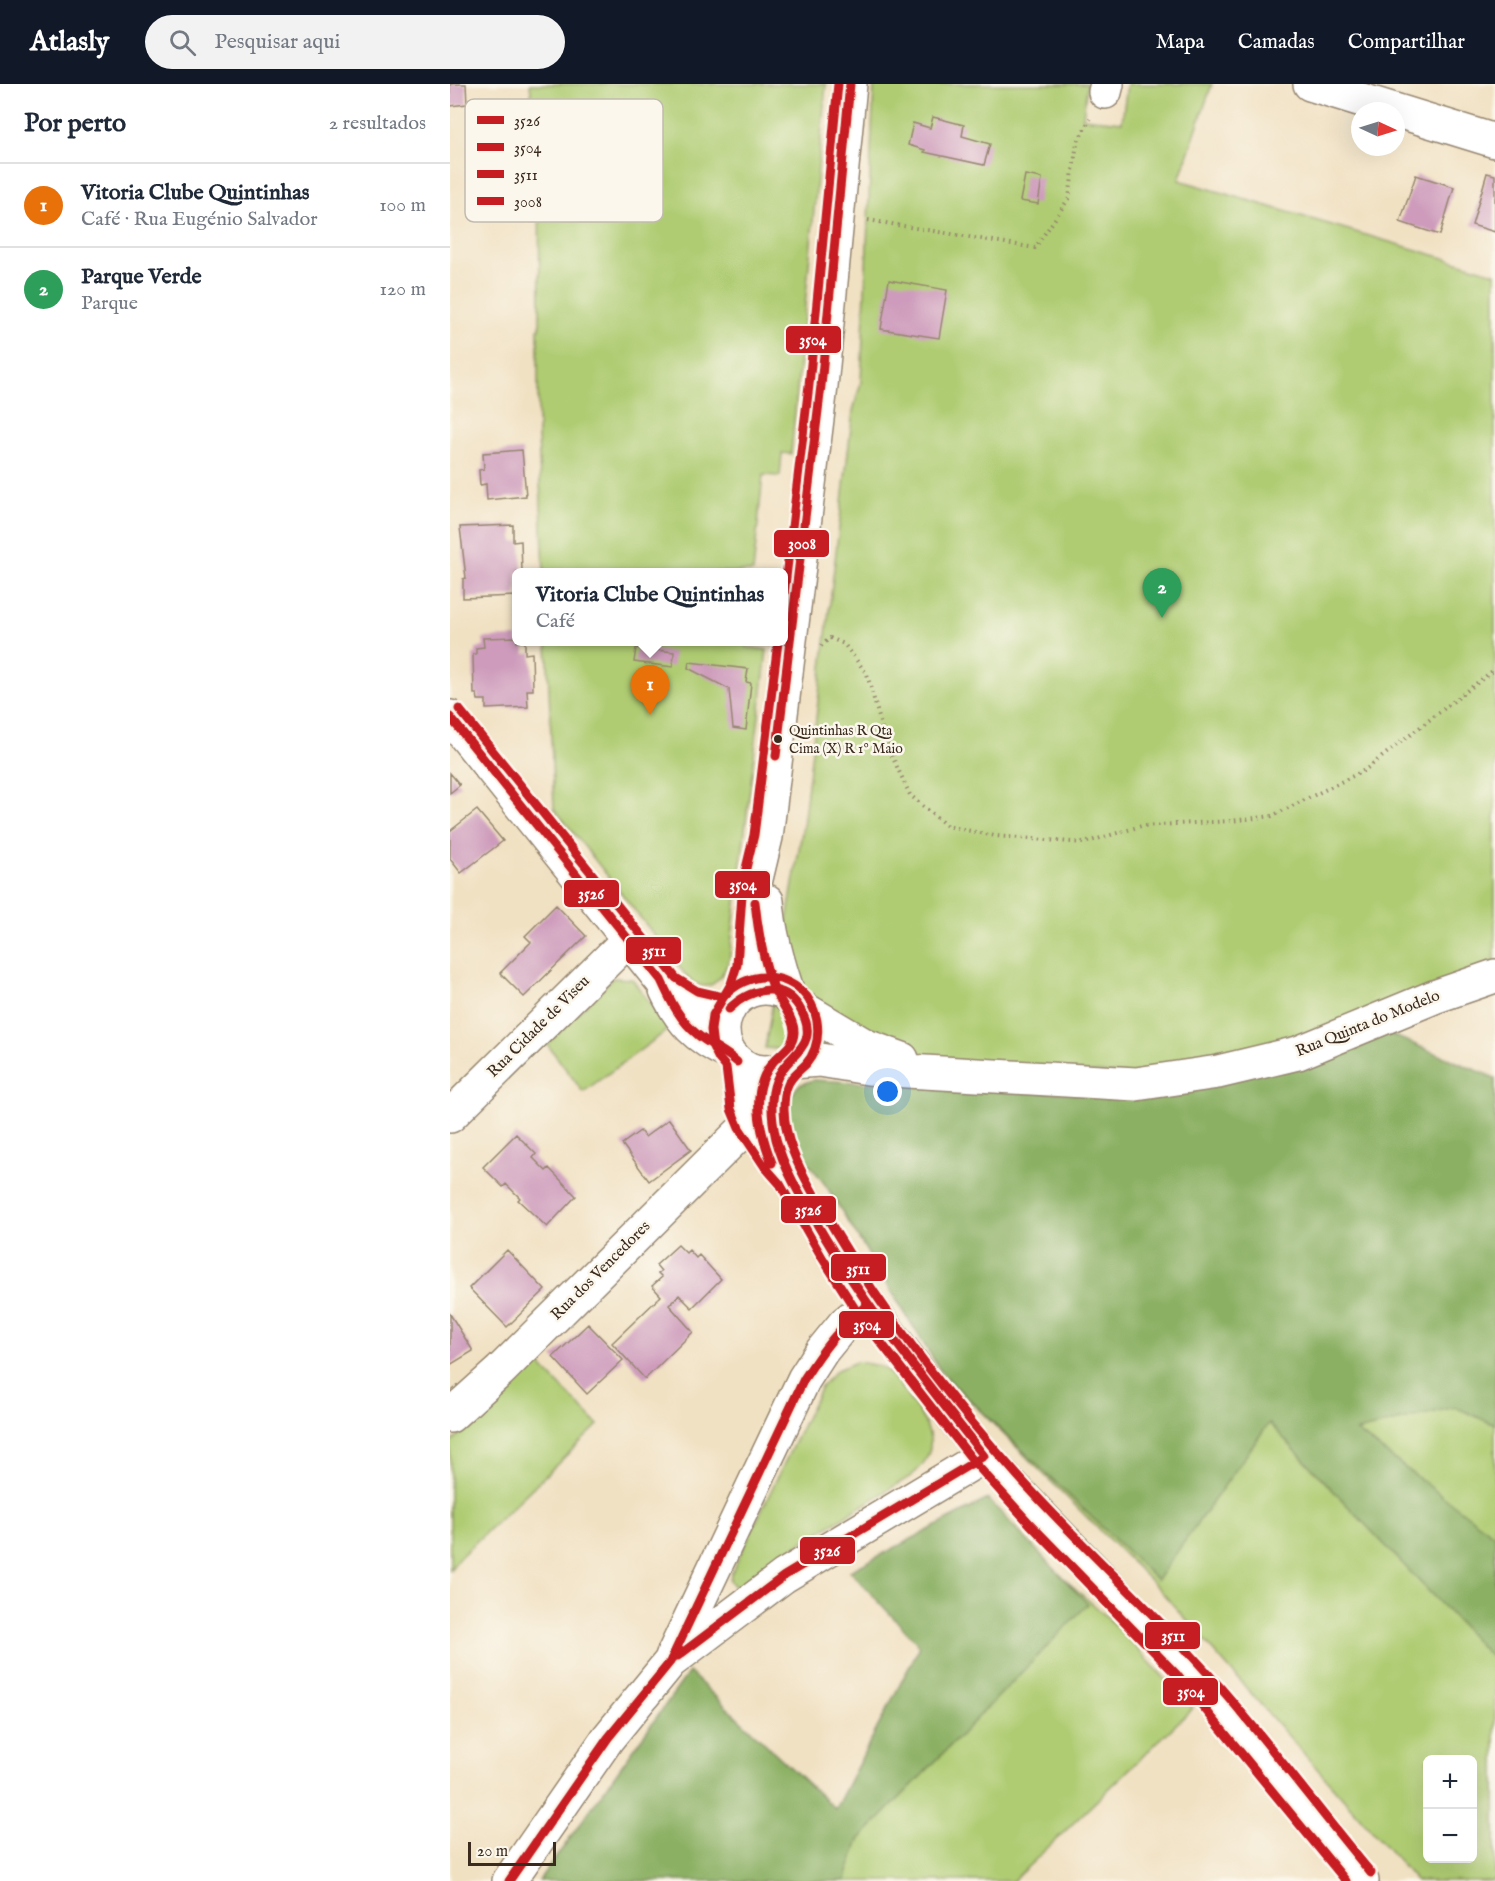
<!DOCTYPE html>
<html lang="pt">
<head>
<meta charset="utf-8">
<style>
  body { margin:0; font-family:"IM FELL English",serif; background:#f2f2f3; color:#1f2937 }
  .controls { position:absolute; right:18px; bottom:18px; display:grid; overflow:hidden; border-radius:9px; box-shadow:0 6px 24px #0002 }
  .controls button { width:54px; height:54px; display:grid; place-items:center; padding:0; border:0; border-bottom:2px solid #e0e1e3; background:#fff; color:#1f2937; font:30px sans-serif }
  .compass { position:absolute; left:901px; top:18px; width:54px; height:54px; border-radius:50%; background:#fff; box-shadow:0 6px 24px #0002; rotate:94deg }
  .scale { position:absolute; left:18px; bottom:15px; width:88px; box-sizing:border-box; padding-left:6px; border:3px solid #3b2a1e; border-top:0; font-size:16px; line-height:21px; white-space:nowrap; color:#3b2a1e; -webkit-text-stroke:4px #fbf7ec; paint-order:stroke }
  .you { position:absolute; left:438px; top:1008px; width:21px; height:21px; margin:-15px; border:4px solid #fff; border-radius:50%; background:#1a73e8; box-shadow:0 0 0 9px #1a73e833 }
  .badge { display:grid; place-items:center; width:39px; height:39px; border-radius:50%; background:#111827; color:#fff; font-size:20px; font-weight:700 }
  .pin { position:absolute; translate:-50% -50px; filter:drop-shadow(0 2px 3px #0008) }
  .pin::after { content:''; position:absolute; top:32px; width:21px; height:18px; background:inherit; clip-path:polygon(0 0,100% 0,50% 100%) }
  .popup { position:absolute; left:62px; top:484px; width:276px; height:78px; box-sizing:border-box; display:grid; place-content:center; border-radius:9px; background:#fff; filter:drop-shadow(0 2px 4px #0005); font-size:20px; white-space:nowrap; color:#747a83 }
  .popup b { font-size:22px; color:#1f2937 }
  .popup::after { content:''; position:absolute; left:50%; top:100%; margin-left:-12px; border:12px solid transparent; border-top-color:#fff }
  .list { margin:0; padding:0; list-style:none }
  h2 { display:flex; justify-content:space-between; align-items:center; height:78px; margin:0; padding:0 24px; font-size:26px }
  h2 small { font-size:20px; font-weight:400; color:#747a83 }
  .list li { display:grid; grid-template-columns:39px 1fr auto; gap:18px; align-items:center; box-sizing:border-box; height:84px; padding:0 24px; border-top:2px solid #e0e1e3 }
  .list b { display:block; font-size:22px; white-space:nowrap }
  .list p { margin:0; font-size:20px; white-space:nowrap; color:#747a83 }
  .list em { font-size:20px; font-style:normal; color:#747a83 }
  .icon { flex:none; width:33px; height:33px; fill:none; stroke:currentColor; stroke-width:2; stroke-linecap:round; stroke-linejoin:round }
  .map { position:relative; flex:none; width:1045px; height:1797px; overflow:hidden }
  header { display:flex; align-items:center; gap:36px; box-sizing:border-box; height:84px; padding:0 30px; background:#111827; color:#fff }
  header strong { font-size:28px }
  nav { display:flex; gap:33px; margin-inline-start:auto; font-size:21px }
  .search { width:420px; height:54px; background:#f2f2f3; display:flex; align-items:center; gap:15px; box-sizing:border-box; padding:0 21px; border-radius:33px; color:#747a83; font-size:22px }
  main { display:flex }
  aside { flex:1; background:#fff }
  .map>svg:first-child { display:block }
  .green { fill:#afcc72; stroke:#757b48; stroke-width:1.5; fill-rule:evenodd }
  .forest { fill:#8bb064; stroke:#636d41; stroke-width:1.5 }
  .building { fill:#ce9bbc }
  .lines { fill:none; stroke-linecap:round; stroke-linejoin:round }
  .minor-casing { stroke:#968670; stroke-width:36 }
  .path { stroke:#968670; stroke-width:4; stroke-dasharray:1.5 4.5; stroke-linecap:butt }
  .minor { stroke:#fff; stroke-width:33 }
  .bus-1-casing { stroke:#fbf7ec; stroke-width:14 }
  .bus-2-casing { stroke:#fbf7ec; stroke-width:14 }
  .bus-3-casing { stroke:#fbf7ec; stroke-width:14 }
  .bus-4-casing { stroke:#fbf7ec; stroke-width:14 }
  .bus-1 { stroke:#c61d23; stroke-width:9 }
  .bus-2 { stroke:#c61d23; stroke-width:9 }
  .bus-3 { stroke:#c61d23; stroke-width:9 }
  .bus-4 { stroke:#c61d23; stroke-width:9 }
  .bus-dot { fill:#3b2a1e; stroke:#fbf7ec; stroke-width:2 }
  .labels { text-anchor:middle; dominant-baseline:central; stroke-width:5; stroke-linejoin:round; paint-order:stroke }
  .bus-label { font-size:14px; fill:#3b2a1e; stroke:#fbf7ec; text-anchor:start }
  .street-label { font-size:16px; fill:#3b2a1e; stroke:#fbf7ec }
  .key { fill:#fbf7ec; stroke:#c1baae; stroke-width:1.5 }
  .key-label { font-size:16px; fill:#3b2a1e }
  .line-badge { stroke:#fbf7ec; stroke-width:2 }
  .badge-label { font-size:16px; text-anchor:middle; font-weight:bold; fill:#fff }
</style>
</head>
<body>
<header>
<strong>Atlasly</strong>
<div class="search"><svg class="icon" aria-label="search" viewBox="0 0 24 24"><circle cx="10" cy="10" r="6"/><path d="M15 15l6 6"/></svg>Pesquisar aqui</div>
<nav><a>Mapa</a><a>Camadas</a><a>Compartilhar</a></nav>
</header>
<main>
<aside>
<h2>Por perto<small>2 resultados</small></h2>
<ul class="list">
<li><span class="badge" style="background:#e8710a">1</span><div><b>Vitoria Clube Quintinhas</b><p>Café · Rua Eugénio Salvador</p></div><em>100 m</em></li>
<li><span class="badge" style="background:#2e9e5b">2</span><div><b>Parque Verde</b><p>Parque</p></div><em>120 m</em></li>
</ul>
</aside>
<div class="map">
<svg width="1045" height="1797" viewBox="0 0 1045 1797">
  <rect width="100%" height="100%" fill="#fbf7ec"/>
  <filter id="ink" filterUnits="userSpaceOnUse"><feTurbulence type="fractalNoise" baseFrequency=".0167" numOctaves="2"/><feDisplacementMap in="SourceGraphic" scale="12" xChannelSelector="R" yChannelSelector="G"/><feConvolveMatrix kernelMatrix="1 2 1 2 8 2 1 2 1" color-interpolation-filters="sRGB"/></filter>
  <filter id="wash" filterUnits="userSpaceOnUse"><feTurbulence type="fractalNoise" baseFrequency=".008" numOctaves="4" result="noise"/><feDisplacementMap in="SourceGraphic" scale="24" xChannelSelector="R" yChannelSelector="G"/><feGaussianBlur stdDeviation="1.35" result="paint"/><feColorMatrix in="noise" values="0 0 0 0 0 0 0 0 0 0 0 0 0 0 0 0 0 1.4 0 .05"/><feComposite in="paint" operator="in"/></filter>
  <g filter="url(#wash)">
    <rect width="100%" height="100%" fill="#f1e1c3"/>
    <path class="green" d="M80 0H376L341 370 332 369 330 392 313 391 303 488H94L88 352V245H90L89 78Z
      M424 0H637L633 34 672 38 677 0H762L729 96 1045 189V877L848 959 680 991 315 964 353 742 403 327 411 298Z
      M97 558H296V563L317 566 279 877C270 897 259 912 238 894L104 724Z
      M163 894 182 895 219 945 133 1008 97 960Z
      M1045 994V1797H966L709 1505 492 1289 377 1103ZM978 1676H1022V1774H978Z
      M86 1277 148 1341 9 1474 0 1486V1360Z
      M406 1278C415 1279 424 1280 433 1284 443 1290 450 1302 457 1312 478 1339 495 1365 461 1392L331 1471 289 1504 285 1503 280 1496 281 1490 371 1303 387 1286Z
      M562 1448 655 1531 743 1624 563 1797H339Z"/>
    <path class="forest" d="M930 946 1045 994V1341L1005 1323 907 1347 1045 1452V1577L819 1339 707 1496 492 1289 377 1103 350 1068 341 1050 337 1032 339 1014 349 1001 363 996 693 1013Z
      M538 1415 638 1520 409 1756 395 1797H89L239 1588 385 1725 470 1562 400 1487Z"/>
    <g id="blocks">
      <path class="building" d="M0 0H16L17 20 0 22Z
        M483 33 514 41 512 52 540 60 534 81 474 68 475 66 458 61 463 39 480 44Z
        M1037 89 1045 91V148L1022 141Z
        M575 91 592 94 588 120 570 117Z
        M966 91 1004 103 990 151 950 138Z
        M439 196 497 206 489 254 431 245Z
        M72 366 76 412 37 416 36 400 30 401 29 386 34 385 33 369Z
        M63 441V458L71 457 72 488H67L66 512 13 514V495L16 494 10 443Z
        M67 553V558H75V570L82 569 83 606H77L78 623 36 625V616H28L27 610H24L23 570H26V564L34 563 33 554Z
        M186 564 224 568 223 583 184 578Z
        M239 578 298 585 296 598 301 599 296 646 283 644 279 605 238 584Z
        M0 689 10 701 0 709Z
        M27 726 53 757 11 789 0 775V747Z
        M106 821 136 852 74 913 50 889 81 858 75 852Z
        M219 1035 241 1066 199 1097 172 1060 190 1047 195 1053Z
        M66 1050 86 1070 83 1074 96 1087 99 1084 126 1112 97 1143 68 1116 70 1114 56 1100 53 1103 33 1083Z
        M228 1161 236 1169 239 1166 246 1174 249 1171 271 1195 242 1224 229 1211 219 1221 243 1248 195 1295 162 1259 211 1212 202 1202 212 1193 208 1189 211 1187 206 1181Z
        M57 1166 95 1206 57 1243 19 1204Z
        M0 1230 23 1267 0 1281Z
        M138 1240 173 1276 137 1310 103 1273Z"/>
    </g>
  </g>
  <g filter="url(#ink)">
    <use href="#blocks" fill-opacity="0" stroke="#968670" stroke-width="1.5"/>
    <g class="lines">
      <defs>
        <path id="minor" d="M860 0 1045 57
          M655 8 657 0
          M0 633 211 896C231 916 250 926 279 925
          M317 817C319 849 329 883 340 914
          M273 946a42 42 0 1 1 84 0a42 42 0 1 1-84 0Z
          M216 906C231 938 247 954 279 969
          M286 915 296 895 299 883 305 799 316 753 371 302 400 0
          M349 922 416 962 452 975
          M287 978C291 1013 294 1029 312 1059
          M342 978 370 976 418 984 457 987 686 1000 768 988 848 969 984 913 1045 892
          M333 985C322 1002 320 1024 323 1044 328 1075 345 1102 360 1128 392 1186 430 1237 470 1290 492 1318 513 1348 537 1374 601 1446 671 1511 735 1583 797 1651 852 1727 912 1797
          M0 1032 179 855
          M0 1332 50 1287 300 1039
          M222 1573 354 1295 372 1267 394 1240 417 1221
          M59 1797 158 1654 220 1578 334 1492 534 1372"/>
      </defs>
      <use href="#minor" class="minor-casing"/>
      <path class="path" d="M418 136 585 164 619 114 627 59 640 35
        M371 562 380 554 394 560 417 590 436 659 460 711 497 742 545 752 634 759 691 742 781 737 822 732 915 686 1045 585"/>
      <use href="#minor" class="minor"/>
      <defs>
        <path id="bus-1" d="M0 633 211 896C220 916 230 937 248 951 260 961 275 967 287 978
          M279 925C298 906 331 895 349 923 374 964 336 968 326 997 319 1015 322 1037 326 1055 334 1085 351 1113 367 1140 415 1223 475 1297 534 1372
          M228 1572 334 1492 534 1372
          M59 1797 158 1654 220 1578 354 1295C374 1264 388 1245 417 1221"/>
        <path id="bus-2" d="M334 510 359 301 388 0
          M328 558 304 751 293 797 287 881 281 900 263 931 261 946 263 963 269 975 276 983 281 1025 289 1044 315 1083 330 1100 373 1175 407 1228 525 1379 580 1440 727 1591 896 1797
          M305 818C308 847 313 876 323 903 329 917 345 935 344 949 343 964 331 968 323 978 299 1006 310 1049 322 1079"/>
        <path id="bus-3" d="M9 625 226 894 247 907 273 913C285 901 298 893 315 893 332 893 347 901 357 913 371 933 372 961 356 980 349 987 340 993 337 1003 334 1010 334 1019 334 1026 335 1055 347 1080 361 1105 417 1207 489 1303 567 1391 623 1454 685 1510 742 1572 806 1641 861 1717 921 1789"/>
        <path id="bus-4" d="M326 672 371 302 400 0"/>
      </defs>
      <use href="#bus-1" class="bus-1-casing"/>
      <use href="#bus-2" class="bus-2-casing"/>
      <use href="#bus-3" class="bus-3-casing"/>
      <use href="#bus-4" class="bus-4-casing"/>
      <use href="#bus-1" class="bus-1"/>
      <use href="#bus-2" class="bus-2"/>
      <use href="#bus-3" class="bus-3"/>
      <use href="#bus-4" class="bus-4"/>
    </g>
  </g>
  <circle class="bus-dot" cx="328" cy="655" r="5"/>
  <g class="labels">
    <g class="bus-label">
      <text x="339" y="647">Quintinhas R Qta<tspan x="339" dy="18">Cima (X) R 1º Maio</tspan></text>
    </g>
    <g class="street-label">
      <text transform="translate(918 940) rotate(-22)">Rua Quinta do Modelo</text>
      <text transform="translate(89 943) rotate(-45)">Rua Cidade de Viseu</text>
      <text transform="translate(151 1187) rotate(-45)">Rua dos Vencedores</text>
    </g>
  </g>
  <rect x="15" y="15" width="198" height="123" rx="9" class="key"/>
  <rect x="27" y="32" width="27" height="8" fill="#c61d23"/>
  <rect x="27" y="59" width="27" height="8" fill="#c61d23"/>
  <rect x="27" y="86" width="27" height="8" fill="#c61d23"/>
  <rect x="27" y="113" width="27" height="8" fill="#c61d23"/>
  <g class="key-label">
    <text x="64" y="42">3526</text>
    <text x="64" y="69">3504</text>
    <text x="64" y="96">3511</text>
    <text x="64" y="123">3008</text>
  </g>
  <g class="line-badge">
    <rect x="335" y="241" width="57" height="29" rx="6" fill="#c61d23"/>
    <rect x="323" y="445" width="57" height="29" rx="6" fill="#c61d23"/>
    <rect x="264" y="786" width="57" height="29" rx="6" fill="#c61d23"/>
    <rect x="113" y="795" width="57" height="29" rx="6" fill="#c61d23"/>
    <rect x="175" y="852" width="57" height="29" rx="6" fill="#c61d23"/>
    <rect x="330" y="1111" width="57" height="29" rx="6" fill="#c61d23"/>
    <rect x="380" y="1169" width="57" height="29" rx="6" fill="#c61d23"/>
    <rect x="388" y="1226" width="57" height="29" rx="6" fill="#c61d23"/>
    <rect x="349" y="1452" width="57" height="29" rx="6" fill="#c61d23"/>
    <rect x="694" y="1537" width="57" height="29" rx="6" fill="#c61d23"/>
    <rect x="712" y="1593" width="57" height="29" rx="6" fill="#c61d23"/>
  </g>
  <g class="badge-label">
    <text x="363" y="261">3504</text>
    <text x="352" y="465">3008</text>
    <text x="293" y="806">3504</text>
    <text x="141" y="815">3526</text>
    <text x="204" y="872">3511</text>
    <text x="358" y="1131">3526</text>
    <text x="408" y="1190">3511</text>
    <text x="417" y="1246">3504</text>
    <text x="377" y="1472">3526</text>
    <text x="723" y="1557">3511</text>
    <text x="741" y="1613">3504</text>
  </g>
</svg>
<div class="controls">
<button>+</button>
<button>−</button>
</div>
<svg class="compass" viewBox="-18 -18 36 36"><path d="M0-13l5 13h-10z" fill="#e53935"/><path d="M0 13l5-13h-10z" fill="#747a83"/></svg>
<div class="scale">20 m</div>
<div class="you"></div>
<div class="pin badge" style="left:200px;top:631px;background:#e8710a">1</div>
<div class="popup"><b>Vitoria Clube Quintinhas</b>Café</div>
<div class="pin badge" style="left:712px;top:534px;background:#2e9e5b">2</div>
</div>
</main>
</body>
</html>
